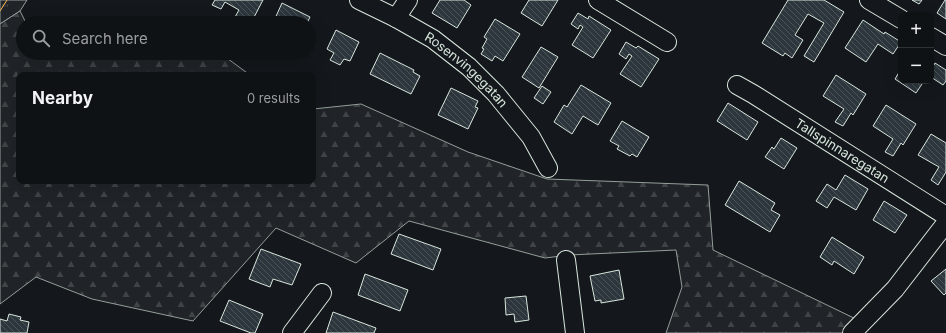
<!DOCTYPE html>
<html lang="en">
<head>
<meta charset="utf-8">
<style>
  body { margin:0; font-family:Inter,sans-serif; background:#181b1e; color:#f1f3f6 }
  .controls { position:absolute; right:12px; top:12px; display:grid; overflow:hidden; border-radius:8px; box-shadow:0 4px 16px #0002 }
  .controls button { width:36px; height:36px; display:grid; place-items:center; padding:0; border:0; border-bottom:1px solid #2f3234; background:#0f1215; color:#f1f3f6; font:20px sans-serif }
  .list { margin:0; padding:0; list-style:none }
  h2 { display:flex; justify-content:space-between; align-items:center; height:52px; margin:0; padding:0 16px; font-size:17px }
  h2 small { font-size:13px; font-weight:400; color:#9b9ea0 }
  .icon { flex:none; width:22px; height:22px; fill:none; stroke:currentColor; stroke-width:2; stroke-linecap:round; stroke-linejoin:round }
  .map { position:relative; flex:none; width:946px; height:333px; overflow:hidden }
  .search { position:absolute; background:#0f1215; box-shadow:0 4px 16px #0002; left:16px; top:16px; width:300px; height:44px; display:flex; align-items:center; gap:10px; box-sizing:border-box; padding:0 14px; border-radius:22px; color:#9b9ea0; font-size:15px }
  .panel { position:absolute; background:#0f1215; box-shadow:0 4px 16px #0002; left:16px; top:72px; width:300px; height:112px; border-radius:8px }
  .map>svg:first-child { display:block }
  .grass { fill:url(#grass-tufts); stroke:#939e99 }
  .forest { fill:url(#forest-firs); stroke:#939e99 }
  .building { fill:url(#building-back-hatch); stroke:#d8e6dc }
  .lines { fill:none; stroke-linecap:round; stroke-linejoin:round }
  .minor-casing { stroke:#d8e6dc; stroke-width:20 }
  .minor { stroke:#14181c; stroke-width:18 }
  .power { stroke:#ffb74d; stroke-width:1; stroke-dasharray:14 3 2 3; stroke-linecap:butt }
  .labels { text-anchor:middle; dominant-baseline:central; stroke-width:3; stroke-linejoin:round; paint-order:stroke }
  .street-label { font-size:13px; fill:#d8e6dc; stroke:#14181c }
</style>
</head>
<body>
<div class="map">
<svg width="946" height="333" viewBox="0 0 946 333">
  <defs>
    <pattern id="grass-tufts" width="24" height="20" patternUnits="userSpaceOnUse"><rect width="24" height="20" fill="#202428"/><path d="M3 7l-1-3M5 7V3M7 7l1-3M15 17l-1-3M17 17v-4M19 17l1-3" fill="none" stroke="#404447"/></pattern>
    <pattern id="forest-firs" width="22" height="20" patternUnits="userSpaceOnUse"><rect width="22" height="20" fill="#202428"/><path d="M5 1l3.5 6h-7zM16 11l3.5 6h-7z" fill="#404447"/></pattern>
    <pattern id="building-back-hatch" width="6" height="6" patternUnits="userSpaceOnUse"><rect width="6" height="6" fill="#2c363c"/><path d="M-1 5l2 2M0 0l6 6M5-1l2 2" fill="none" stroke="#4a5358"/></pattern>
  </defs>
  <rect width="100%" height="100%" fill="#14181c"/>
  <path class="grass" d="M0 0H27L20 11 0 24Z"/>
  <path class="forest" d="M20 11 26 23H23V53H220L250 75H19V181H313V109L361 104 468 152 547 179 708 185 713 250 858 320 847 333H666L682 287 676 250 569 255 545 258 409 221 356 263 276 228 193 321 92 299 36 277 0 304V24Z"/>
  <path class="building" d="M215 0H263L251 23H246L235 17 239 10 225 2 221 9 212 5Z
    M440 0H464L471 5 457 28 432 13Z
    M529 0H558L542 26 521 13Z
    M788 0H824L844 12 814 62 804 56 824 23 808 14 795 35 803 40 792 58 785 53 783 56 762 43Z
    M912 0H922L919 4Z
    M945 0H946V19L937 13Z
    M282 3 310 17 307 23H273Z
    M578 13 588 19 589 16 611 30 593 58 572 45 583 27 580 25 578 29 571 24Z
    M495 19 520 34 503 61 495 56 492 61 481 54 484 49 482 48 487 39 484 37Z
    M863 20 884 34 885 32 901 42 893 54 878 44 866 62 845 48Z
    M336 30 359 42 350 61 344 59 340 65 330 60 334 53 327 49Z
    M626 42 636 48 638 46 659 59 641 87 620 74 632 56 629 54 626 59 619 54Z
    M541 47 558 57 539 88 522 77Z
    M380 53 414 70 413 72 420 76 411 94 370 74Z
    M931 63 934 65 935 63 946 70V81L943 85 931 77Z
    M901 69V81H924L916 93 895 79Z
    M836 75 866 94 853 115 851 113 843 126 835 122 844 109 823 96Z
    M581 85 611 103 598 125 583 116 572 134 554 122 564 105 567 107Z
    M542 86 551 92 543 104 534 98Z
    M451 88 478 101 475 107 478 108 468 129 438 115Z
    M728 103 758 122 747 140 717 121Z
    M886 105 916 124 903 145 901 143 893 156 885 152 893 139 873 126Z
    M622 121 649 137 637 157 632 154 630 156 617 149 619 146 610 141Z
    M931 134 946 143V172L938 185 931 180 939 167 918 155Z
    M781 138 797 148 784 169 765 157 772 147 774 149Z
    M845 175 868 189 856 210 834 197 827 208 816 201 827 184 836 190Z
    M739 181 775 203 771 210 780 215 770 232 725 205Z
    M884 201 907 215 895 233 873 220Z
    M399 234 441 249 433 270 391 254Z
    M832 237 864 257 854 274 834 261 832 265 820 257Z
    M261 249 301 264 292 285 273 279 270 287 249 279Z
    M946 269V293L944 295 931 281Z
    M619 270 624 299 601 303V300L595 301 590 276Z
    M365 274 408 290 400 311 358 295Z
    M526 296 529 320 515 322 514 314 506 315 505 298Z
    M229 300 263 314 255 333H251L220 321Z
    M333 312 376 328 374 333H326Z
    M9 314 21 317 20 320 29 322 27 333H0V319L7 321Z"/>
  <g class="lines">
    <defs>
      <g id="minor">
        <path id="s1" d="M359 0 396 18 433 39 469 67 496 94 531 137 548 168"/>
        <path d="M598 0 667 42"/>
        <path d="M869 0 901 19"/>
        <path d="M396 18 408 0"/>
        <path d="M931 37 946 46"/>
        <path id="s2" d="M737 85 753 94 946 216"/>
        <path d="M566 260 575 333"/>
        <path d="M292 333 322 293"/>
        <path d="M852 333 895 289 946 223"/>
      </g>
    </defs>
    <use href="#minor" class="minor-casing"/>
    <use href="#minor" class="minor"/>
    <path class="power" d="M0 11 7 0"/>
  </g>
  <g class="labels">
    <g class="street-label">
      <text stroke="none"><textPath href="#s1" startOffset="129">Rosenvingegatan</textPath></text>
      <text stroke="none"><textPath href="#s2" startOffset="124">Tallspinnaregatan</textPath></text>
    </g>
  </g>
</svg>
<div class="controls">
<button>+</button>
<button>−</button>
</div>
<div class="search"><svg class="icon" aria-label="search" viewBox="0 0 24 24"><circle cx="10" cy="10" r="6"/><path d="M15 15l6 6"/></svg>Search here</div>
<section class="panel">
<h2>Nearby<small>0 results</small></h2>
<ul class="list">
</ul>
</section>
</div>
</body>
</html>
